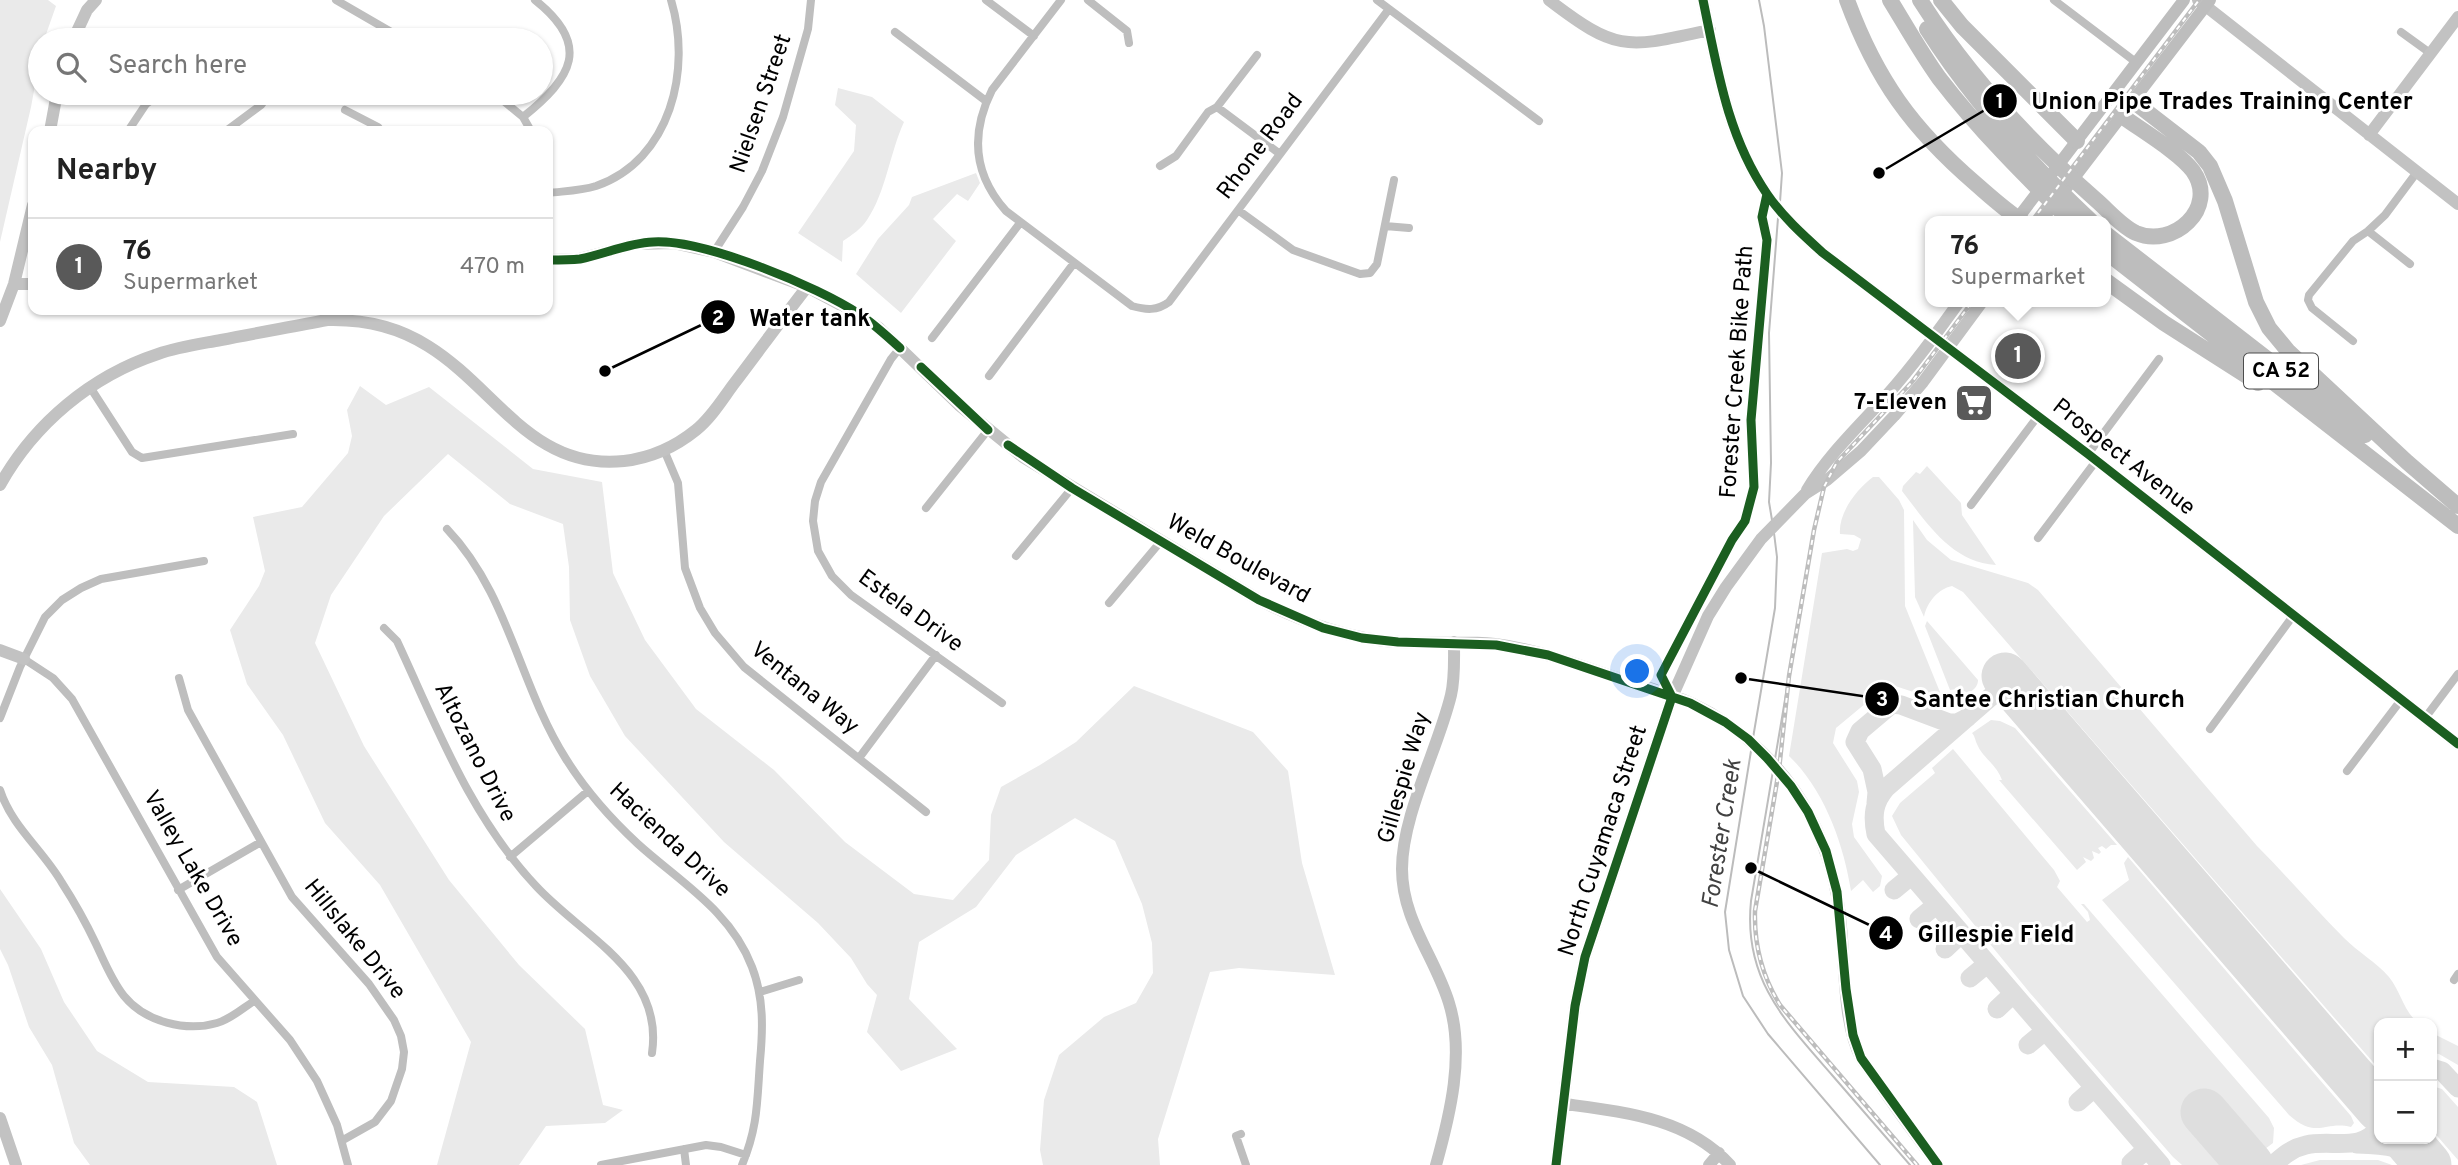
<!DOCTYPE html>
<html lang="en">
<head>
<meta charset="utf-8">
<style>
  body { margin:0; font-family:Overpass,sans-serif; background:#f2f2f2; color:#222 }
  .controls { position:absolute; right:21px; bottom:21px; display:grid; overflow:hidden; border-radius:14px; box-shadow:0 2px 5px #0004 }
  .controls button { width:63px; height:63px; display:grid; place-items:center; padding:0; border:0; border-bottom:2px solid #e0e0e0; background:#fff; color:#222; font:35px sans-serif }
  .you { position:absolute; left:1638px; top:672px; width:24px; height:24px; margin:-18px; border:5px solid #fff; border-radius:50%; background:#1a73e8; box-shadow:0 0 0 10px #1a73e833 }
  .badge { display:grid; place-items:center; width:46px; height:46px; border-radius:50%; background:#595959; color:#fff; font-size:23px; font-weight:700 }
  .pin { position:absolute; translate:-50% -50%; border:4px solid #fff; box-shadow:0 2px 7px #0006 }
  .popup { position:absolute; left:1925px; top:216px; width:186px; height:91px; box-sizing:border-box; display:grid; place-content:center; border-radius:14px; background:#fff; filter:drop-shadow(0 2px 5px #0005); font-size:23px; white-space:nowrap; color:#767676 }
  .popup b { font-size:26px; color:#222 }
  .popup::after { content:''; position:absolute; left:50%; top:100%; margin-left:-14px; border:14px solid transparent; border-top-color:#fff }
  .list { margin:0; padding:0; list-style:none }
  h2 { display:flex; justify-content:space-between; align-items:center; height:91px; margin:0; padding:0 28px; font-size:30px }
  h2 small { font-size:23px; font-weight:400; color:#767676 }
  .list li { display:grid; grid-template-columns:46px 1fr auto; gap:21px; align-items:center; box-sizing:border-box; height:98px; padding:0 28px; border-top:2px solid #e0e0e0 }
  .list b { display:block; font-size:26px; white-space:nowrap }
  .list p { margin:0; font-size:23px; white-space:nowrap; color:#767676 }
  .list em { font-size:23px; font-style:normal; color:#767676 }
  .icon { flex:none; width:38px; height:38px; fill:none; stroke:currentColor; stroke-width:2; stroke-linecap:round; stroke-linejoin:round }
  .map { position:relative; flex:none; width:2458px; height:1165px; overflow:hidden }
  .search { position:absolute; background:#fff; box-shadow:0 2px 5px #0004; left:28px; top:28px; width:525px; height:77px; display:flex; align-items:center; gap:18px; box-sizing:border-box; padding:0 24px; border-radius:38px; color:#767676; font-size:26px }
  .panel { position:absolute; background:#fff; box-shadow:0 2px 5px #0004; left:28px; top:126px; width:525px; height:189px; border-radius:14px }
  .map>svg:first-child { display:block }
  .green { fill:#eaeaea }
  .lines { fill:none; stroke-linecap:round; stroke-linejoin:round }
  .stream { stroke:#bcbcbc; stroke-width:2 }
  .taxiway { stroke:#dedede; stroke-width:19 }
  .runway { stroke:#dedede; stroke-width:47 }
  .street { stroke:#bebebe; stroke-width:8 }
  .secondary { stroke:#c2c2c2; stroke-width:12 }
  .primary { stroke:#bdbdbd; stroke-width:12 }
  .highway { stroke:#bdbdbd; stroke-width:16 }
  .tram { stroke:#bdbdbd; stroke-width:2 }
  .rail-casing { stroke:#bdbdbd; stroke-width:4.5 }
  .rail { stroke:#fff; stroke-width:2; stroke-dasharray:5; stroke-linecap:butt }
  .cycleway-casing { stroke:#fff; stroke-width:13 }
  .cycleway { stroke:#1b5e20; stroke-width:9 }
  .labels { text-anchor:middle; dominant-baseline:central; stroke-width:6; stroke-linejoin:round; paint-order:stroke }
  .shield { fill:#fff; stroke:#4c4c4c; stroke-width:2 }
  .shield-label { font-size:21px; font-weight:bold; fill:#000 }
  .street-label { font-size:23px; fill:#000; stroke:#fff }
  .poi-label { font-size:23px; font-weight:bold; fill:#000; stroke:#fff; text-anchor:end }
  .water-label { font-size:24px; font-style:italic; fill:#414141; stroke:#fff }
  .leader { fill:none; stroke:#000; stroke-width:2.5 }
  .callout-dot { fill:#000; stroke:#fff; stroke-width:2.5 }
  .mark-label { font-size:21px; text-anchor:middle; font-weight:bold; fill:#fff }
  .callout-label { font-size:24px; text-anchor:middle; font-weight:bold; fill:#000; stroke:#fff; stroke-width:6; stroke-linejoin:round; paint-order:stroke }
</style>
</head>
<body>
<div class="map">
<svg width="2458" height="1165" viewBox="0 0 2458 1165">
  <rect width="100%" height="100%" fill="#fff"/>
  <path class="green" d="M0 0H48L56 6 44 40H40V58L31 107 0 242Z
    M838 88 872 97 904 122C890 152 886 192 867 220 861 229 852 235 843 241L842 262 798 233 854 151 856 125 835 105Z
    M976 173 980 183 968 201 957 194 933 219 956 241 901 313 856 274 878 239 909 205 912 197Z
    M360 386 386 405 429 387 533 469 602 482 613 573 645 640 696 709 774 770 845 842 914 894 953 900 989 860 991 815 1001 787 1040 765 1076 742 1134 686 1253 732 1288 771 1302 863 1335 975 1239 968 1210 972 1158 1139 1160 1165H1043L1040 1150 1044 1100 1059 1055 1104 1017 1136 1003 1153 973 1152 943 1142 904 1115 841 1075 818 1016 855 976 907 919 942 909 999 957 1049 901 1071 867 1032 877 995 867 984 851 958 818 923 724 842 625 736 590 676 570 620 569 567 563 524 510 504 448 454 384 516 331 595 315 643 364 746 449 880 519 965 585 1029 603 1105 623 1110 605 1123 546 1126 519 1165H437L471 1042 380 885 325 823 283 735 247 684 230 630 259 586 265 571 253 517 302 507 348 453 352 436 347 410Z
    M1927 466 1961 503 1962 515 1996 565C1951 562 1927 523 1902 491L1903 486 1916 472 1920 474Z
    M1873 477H1879L1899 500 1904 510 1905 606 1944 702 1889 684 1836 728 1833 743 1857 781 1859 792 1852 824 1854 837 1882 876 1880 886 1873 892 1863 880 1851 891C1844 845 1824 789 1789 756L1822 553 1847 549 1853 551 1858 549 1861 539 1854 535 1840 534C1838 513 1857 489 1873 477Z
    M1913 520 1927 540 1951 560 2028 583 2038 590 2257 846C2287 876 2314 908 2344 938 2358 952 2376 962 2389 977 2401 992 2403 1010 2418 1023H2379V1069L1963 592 1952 586C1938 589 1927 602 1924 617L1915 597Z
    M1927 621 1978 680C1978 690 1967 694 1959 697L1957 689 1950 690 1925 626Z
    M1991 720 2000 721 2015 728 2117 845H2111L2106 849 2102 846 2098 848 2101 852 2099 854 2092 851 2094 858 2091 861 2083 857 2086 862 2077 870 1999 780H2002C1997 765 1982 757 1977 744 1975 740 1975 736 1972 733Z
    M1953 749 2054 870 2060 881 2057 887 2087 922 2090 920 2088 912 2081 904H2084L2269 1118 2274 1128 2273 1143 2261 1152 2214 1099H2210L2192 1115 2194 1122 2230 1165H2182L2173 1157 2030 993 1901 835 1892 816 1900 803 1935 773 1932 768Z
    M2128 857 2351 1116 2354 1123 2351 1127C2325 1120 2317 1140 2289 1115L2102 900 2129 880 2124 863Z
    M0 889 41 949 64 1002 97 1051 148 1082 234 1087 257 1102 277 1165H90L74 1143 52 1065 29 1027 8 965 0 949Z
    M2432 1033 2458 1046V1065L2439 1054 2432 1053Z
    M2432 1086 2442 1089 2458 1107V1160L2432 1130Z
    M2320 1160H2378L2392 1165H2301Z"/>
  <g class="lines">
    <path class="stream" d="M1759 0 1764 26 1782 173 1780 202
      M1772 520 1769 502 1771 463 1769 333 1778 218
      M1753 738 1775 608 1777 557 1774 533
      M1751 751 1725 912 1729 950 1743 996 1768 1034 1880 1165"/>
    <path class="taxiway" d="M2009 681 1886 788C1874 802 1872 815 1876 834L2161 1165
      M1876 803 1877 792 1872 769 1855 742 1860 731 1892 704 1901 705 1949 723H1957L1967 718
      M1894 890 1911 876
      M1919 919 1936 905
      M1945 949 1961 934
      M1970 978 1987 964
      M1997 1009 2013 994
      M2028 1045 2045 1031
      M2326 1050C2345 1071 2386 1104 2374 1134
      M2432 1068 2442 1071 2458 1088
      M2078 1102 2094 1088
      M2357 1144C2382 1145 2409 1146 2426 1165
      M2131 1163 2147 1149
      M2273 1165C2283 1156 2292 1148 2306 1145 2332 1139 2362 1153 2379 1127"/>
    <path class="runway" d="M2005 676 2379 1108
      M2204 1112 2250 1165
      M2406 1139 2428 1165"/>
    <path class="street" d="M336 0 405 40
      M986 0 1034 36
      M1061 0 992 90C970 134 973 174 1006 211L1132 306C1146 310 1157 311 1169 302L1389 9
      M1088 0 1127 31 1129 43
      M1377 0 1539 121
      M2054 0 2137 63
      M895 32 986 101
      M2401 32 2430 53
      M213 40 214 36
      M494 93 523 117 531 131
      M1217 107 1280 154
      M345 110 378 127 381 131
      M523 117C572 78 592 45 535 0
      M128 131 146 104 161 93
      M226 131 261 105 270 93
      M1160 166 1176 156 1208 112 1217 107 1257 55
      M548 193C564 191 580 191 596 186 671 160 692 69 671 0
      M1238 210 1293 250 1360 274 1370 273 1377 264 1394 180
      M1385 226 1409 228
      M2368 231 2410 264
      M714 252 743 207 762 171 783 117 808 29 811 0
      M932 338 1020 223
      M2353 341 2312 308 2308 300 2309 295 2353 241 2368 231 2385 215 2417 172
      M900 348 891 359 821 482 815 501 813 521 818 551 832 576 851 595 1002 703
      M989 376 1074 263
      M90 387 132 452 142 458 293 434
      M664 450 678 483 685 568 700 608 715 633 744 667 926 812
      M2088 454 2159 359
      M1971 505 2038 416
      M926 508 988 430
      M447 529C509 594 519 685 566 759 586 791 611 819 638 844 680 882 731 911 752 967 764 998 763 1029 760 1061 757 1102 758 1127 742 1165
      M2038 538 2096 461
      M1016 556 1072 488
      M1109 603 1162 540
      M384 628 397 641C437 727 470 816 536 886 583 937 664 972 652 1053
      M24 659 53 678 72 699 217 957 290 1040 317 1081 337 1125 348 1165
      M179 678 188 710 292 897 369 984 394 1020 401 1036 404 1052 402 1069 391 1101 375 1122 343 1140
      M0 718 20 667 45 617 62 600 81 588 101 579 204 561
      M2425 718 2458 674
      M2210 729 2293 616
      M859 758 936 655
      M2347 771 2401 700
      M0 790C12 827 43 850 62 883 75 903 86 923 96 944 104 961 112 981 124 996 145 1022 186 1032 217 1023 231 1019 243 1008 254 1001
      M510 857 588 791
      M178 890 261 842
      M2454 980 2458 974
      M760 992 799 980
      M1241 1134 1236 1136 1246 1165
      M684 1149 686 1165
      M601 1165 706 1145 721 1147 746 1155"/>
    <path class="secondary" d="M1549 0C1618 53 1627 48 1710 30
      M1703 0C1717 67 1727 136 1767 194 1782 216 1803 235 1823 253L2088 454 2458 744
      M2198 0 2458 204
      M73 40 87 10 96 0
      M50 131 57 93
      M2369 135 2458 17
      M548 260 579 259 636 244 673 243 714 252 807 287 856 313 879 328 959 405 1023 457 1259 600C1303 622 1350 640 1400 642 1431 644 1463 641 1495 644 1534 649 1571 662 1608 675 1636 684 1666 692 1693 704 1742 727 1785 768 1810 816 1828 851 1838 887 1841 927 1845 965 1843 1023 1861 1058 1865 1065 1872 1072 1876 1079 1896 1109 1917 1137 1938 1165
      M14 284H33
      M0 321 14 284 33 205
      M0 485C34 424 91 376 158 354 178 347 200 344 221 340 256 333 291 327 327 320 363 319 397 326 428 346 496 388 532 471 624 461 650 458 675 447 696 430 711 418 722 400 733 385 758 352 782 319 807 287
      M1807 490C1828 455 1859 426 1887 395 1913 366 1936 334 1959 302
      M0 650 24 659
      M1565 1104C1624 1112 1688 1118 1730 1165
      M0 1118 16 1165
      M1436 1165C1450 1115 1465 1054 1449 1003 1435 957 1402 920 1402 869 1402 815 1438 749 1451 695 1455 678 1454 660 1454 642
      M1556 1165 1575 1006 1585 957 1672 697 1708 616 1726 587 1761 539 1805 494 1827 480 1861 451 1894 416 1923 382 1982 302
      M1709 1165 1719 1153"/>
    <path class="primary" d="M2018 218 2184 0
      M2041 221 2210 0"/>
    <path class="highway" d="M1847 0C1876 79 1912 129 1976 184 1991 197 2005 210 2022 221
      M1890 0C1906 26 1921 53 1939 78 1979 130 2025 176 2071 221
      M1920 0C1967 74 2029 141 2095 199 2108 210 2121 226 2136 233 2173 249 2219 208 2193 171 2180 153 2141 130 2122 116
      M1941 0 1962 26 2077 141
      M1927 29C1973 101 2029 163 2091 221
      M2133 101 2199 152 2210 166 2225 201 2256 302 2269 328 2288 351 2407 462 2458 506
      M2106 234 2365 435
      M2106 252 2458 526
      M2106 281 2164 323 2258 383"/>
    <path class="tram" d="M1789 676 1751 901C1743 979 1785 1021 1832 1075 1858 1105 1884 1135 1910 1165"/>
    <defs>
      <path id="rail" d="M2032 221 2199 0
        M1917 1165 1780 1005C1762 976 1754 945 1755 911L1779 770 1789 676 1814 530 1824 487 1837 462 1912 382 1972 302"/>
    </defs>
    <use href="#rail" class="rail-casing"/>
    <use href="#rail" class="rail"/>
    <defs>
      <path id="cycleway" d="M1703 0C1717 67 1727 136 1767 194 1782 216 1803 235 1823 253L2088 454 2458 744
        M548 260C558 260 570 260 580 259 605 254 628 243 653 242 703 239 817 286 859 314 874 324 887 336 900 348
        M921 367 988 430
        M1008 445 1072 488 1259 600 1323 628 1362 638 1398 642 1496 645 1548 655 1690 703 1725 722 1748 739 1767 758 1791 786 1808 812 1826 851 1837 892 1846 989 1853 1035 1861 1058 1938 1165
        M1672 697 1661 675 1732 540 1745 521 1754 487 1751 420 1767 240 1762 217 1767 194
        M1556 1165 1575 1006 1585 957 1672 697"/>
    </defs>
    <use href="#cycleway" class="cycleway-casing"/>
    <use href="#cycleway" class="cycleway"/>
  </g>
  <defs>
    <symbol id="supermarket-square" viewBox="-11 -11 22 22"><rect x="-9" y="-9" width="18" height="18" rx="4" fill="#595959" stroke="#fff"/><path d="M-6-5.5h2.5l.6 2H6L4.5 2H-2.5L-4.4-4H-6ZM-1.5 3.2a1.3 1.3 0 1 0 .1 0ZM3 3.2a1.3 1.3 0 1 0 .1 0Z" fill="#fff"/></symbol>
  </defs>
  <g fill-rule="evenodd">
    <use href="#supermarket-square" x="1952" y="381" width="44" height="44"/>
  </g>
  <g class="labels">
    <rect class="shield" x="2244" y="353.5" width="74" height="35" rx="5"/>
    <g class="shield-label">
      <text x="2281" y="371">CA 52</text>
    </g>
    <g class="street-label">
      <text transform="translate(762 104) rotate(-71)">Nielsen Street</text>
      <text transform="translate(1261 147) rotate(-53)">Rhone Road</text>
      <text transform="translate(1738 372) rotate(-86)">Forester Creek Bike Path</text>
      <text transform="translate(2123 458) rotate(38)">Prospect Avenue</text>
      <text transform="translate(1238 560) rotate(29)">Weld Boulevard</text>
      <text transform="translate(910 612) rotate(36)">Estela Drive</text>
      <text transform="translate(804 689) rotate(39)">Ventana Way</text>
      <text transform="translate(474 753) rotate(63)">Altozano Drive</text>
      <text transform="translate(1405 778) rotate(-74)">Gillespie Way</text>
      <text transform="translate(669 841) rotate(43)">Hacienda Drive</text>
      <text transform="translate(1604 841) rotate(-72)">North Cuyamaca Street</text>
      <text transform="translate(192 869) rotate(60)">Valley Lake Drive</text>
      <text transform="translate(354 940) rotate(51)">Hillslake Drive</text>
    </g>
    <g class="poi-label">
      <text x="1947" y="403">7-Eleven</text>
    </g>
    <g class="water-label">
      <text transform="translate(1723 834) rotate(-81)">Forester Creek</text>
    </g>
  </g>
  <path class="leader" d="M1879 173L2000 101M605 371L718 317M1741 678L1882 699M1751 868L1886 933"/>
  <g class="callout-dot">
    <circle cx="1879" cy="173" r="7"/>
    <circle cx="605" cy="371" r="7"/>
    <circle cx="1741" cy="678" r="7"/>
    <circle cx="1751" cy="868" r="7"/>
    <circle cx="2000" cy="101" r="18"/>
    <circle cx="718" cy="317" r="18"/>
    <circle cx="1882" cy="699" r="18"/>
    <circle cx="1886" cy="933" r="18"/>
  </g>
  <g class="mark-label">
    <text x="2000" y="108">1</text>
    <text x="718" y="325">2</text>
    <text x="1882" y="706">3</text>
    <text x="1886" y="941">4</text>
  </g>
  <g class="callout-label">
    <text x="2222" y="109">Union Pipe Trades Training Center</text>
    <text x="810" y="326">Water tank</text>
    <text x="2049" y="707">Santee Christian Church</text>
    <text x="1996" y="942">Gillespie Field</text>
  </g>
</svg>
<div class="controls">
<button>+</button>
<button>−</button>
</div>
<div class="you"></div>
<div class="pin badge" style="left:2018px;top:356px">1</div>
<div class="popup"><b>76</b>Supermarket</div>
<div class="search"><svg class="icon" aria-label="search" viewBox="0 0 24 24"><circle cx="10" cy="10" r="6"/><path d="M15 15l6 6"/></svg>Search here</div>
<section class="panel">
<h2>Nearby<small></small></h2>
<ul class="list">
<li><span class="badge">1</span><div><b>76</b><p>Supermarket</p></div><em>470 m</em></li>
</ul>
</section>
</div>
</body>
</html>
